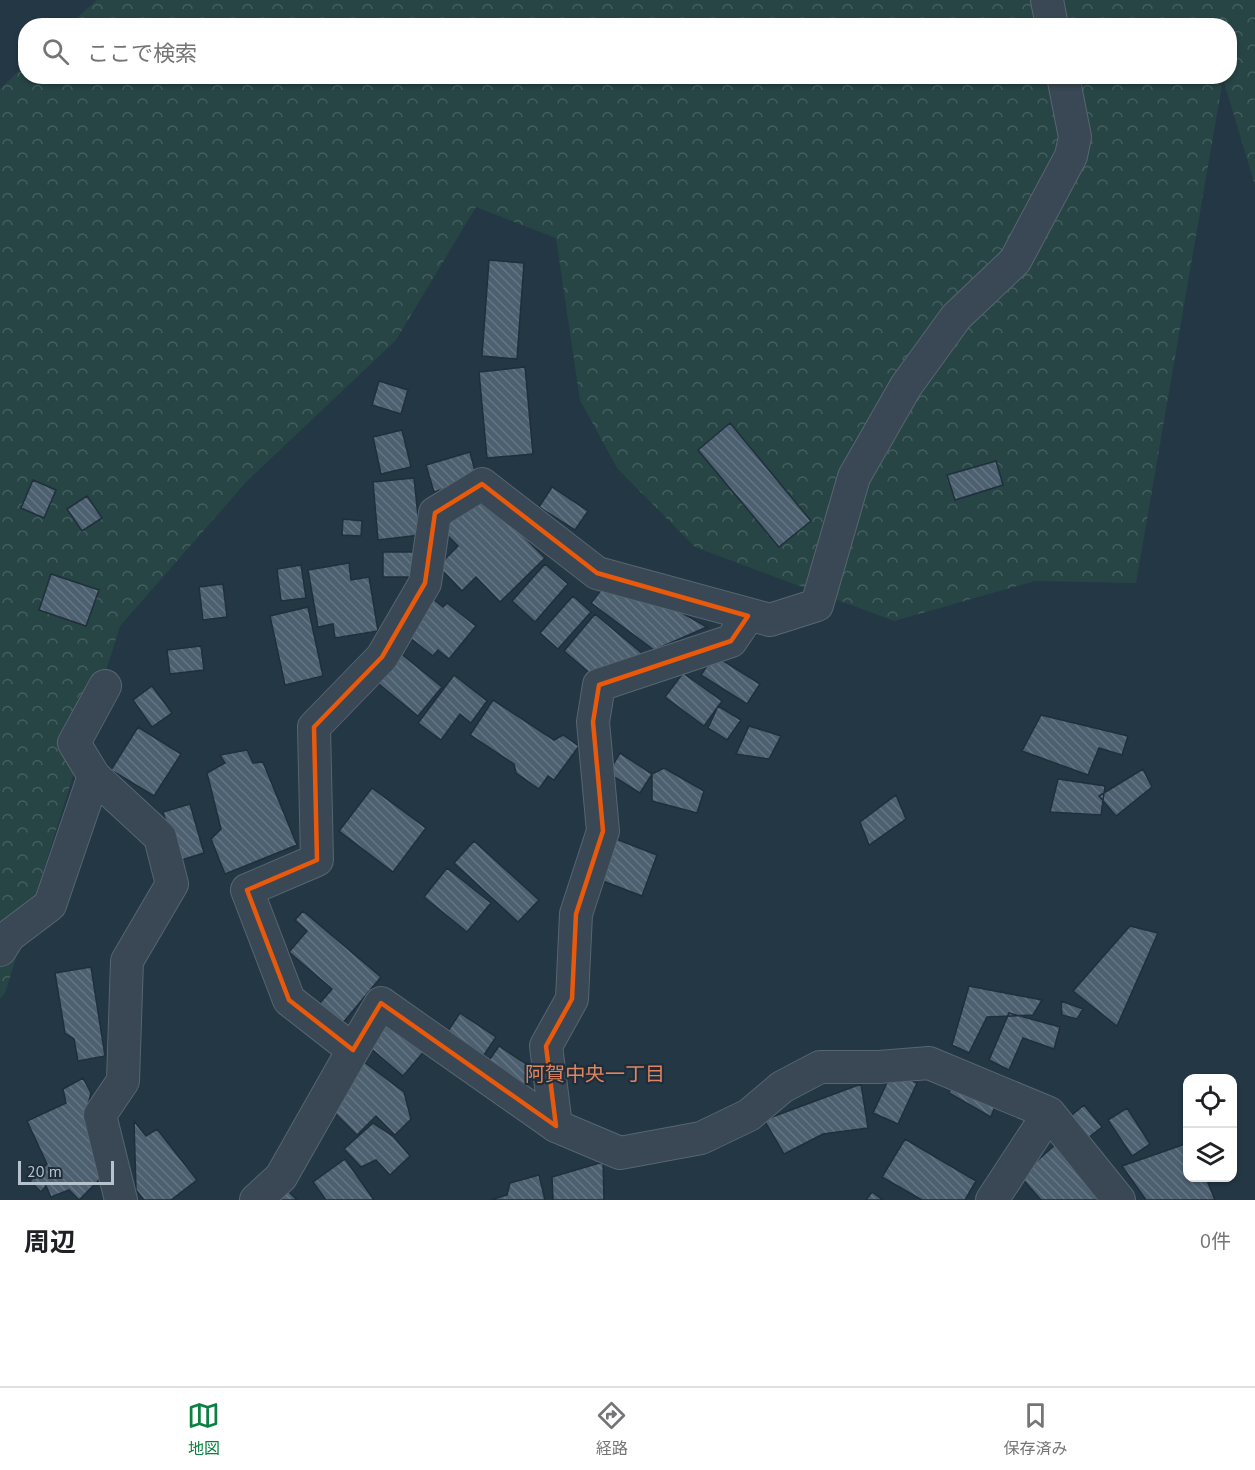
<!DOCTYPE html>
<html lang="ja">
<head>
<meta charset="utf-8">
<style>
  body { margin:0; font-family:"PT Sans","Noto Sans JP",sans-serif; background:#f2f2f2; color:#202124 }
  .controls { position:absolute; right:18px; bottom:18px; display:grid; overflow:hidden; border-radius:12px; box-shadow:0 2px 4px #0004 }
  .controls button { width:54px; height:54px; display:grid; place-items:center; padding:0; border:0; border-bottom:2px solid #e0e0e0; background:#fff; color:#202124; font:30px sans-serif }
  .scale { position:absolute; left:18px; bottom:15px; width:96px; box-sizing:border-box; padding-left:6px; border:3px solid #b6c3cd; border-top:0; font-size:16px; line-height:21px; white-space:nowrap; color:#b6c3cd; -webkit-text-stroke:4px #1e2d39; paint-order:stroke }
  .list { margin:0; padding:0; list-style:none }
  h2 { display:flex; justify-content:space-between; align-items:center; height:78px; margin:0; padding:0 24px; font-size:26px }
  h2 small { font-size:20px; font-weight:400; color:#757577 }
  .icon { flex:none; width:33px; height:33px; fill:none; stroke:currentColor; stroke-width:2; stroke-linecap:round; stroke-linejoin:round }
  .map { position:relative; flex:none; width:1255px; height:1200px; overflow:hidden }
  .search { position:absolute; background:#fff; box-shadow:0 2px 4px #0004; left:18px; right:18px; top:18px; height:66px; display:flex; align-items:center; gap:15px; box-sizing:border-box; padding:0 21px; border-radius:24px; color:#757577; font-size:22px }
  .sheet { height:186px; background:#fff }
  nav { display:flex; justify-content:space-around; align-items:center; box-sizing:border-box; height:84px; border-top:2px solid #e0e0e0; background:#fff; font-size:16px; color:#757577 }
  nav a { display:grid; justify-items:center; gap:3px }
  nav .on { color:#0b8043 }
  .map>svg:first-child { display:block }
  .forest { fill:url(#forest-crowns) }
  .building { fill:url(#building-back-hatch); stroke:#202f3b; stroke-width:1.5 }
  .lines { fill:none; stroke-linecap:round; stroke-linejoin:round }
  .street-casing { stroke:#576671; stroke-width:34 }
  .street { stroke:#394854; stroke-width:32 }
  .marked { fill:none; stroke:#e8590c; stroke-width:4.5; stroke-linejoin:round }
  .labels { text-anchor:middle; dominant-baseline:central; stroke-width:4.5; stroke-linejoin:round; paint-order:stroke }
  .neighbourhood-label { font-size:20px; fill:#df8560; stroke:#1e2d39 }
</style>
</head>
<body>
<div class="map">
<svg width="1255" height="1200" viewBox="0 0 1255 1200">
  <defs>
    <pattern id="forest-crowns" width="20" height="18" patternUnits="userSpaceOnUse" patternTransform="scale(1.5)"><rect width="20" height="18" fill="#274545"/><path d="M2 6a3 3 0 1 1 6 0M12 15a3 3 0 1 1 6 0" fill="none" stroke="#445e5f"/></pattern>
    <pattern id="building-back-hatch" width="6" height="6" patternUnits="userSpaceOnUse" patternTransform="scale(1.5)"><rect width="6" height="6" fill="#4d6070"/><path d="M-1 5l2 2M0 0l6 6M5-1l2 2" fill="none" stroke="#647583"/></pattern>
  </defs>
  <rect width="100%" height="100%" fill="#243745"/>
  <path class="forest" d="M97 0H1255V185L1223 79 1136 583 1035 581 894 621 695 547 617 468 580 400 556 238 476 207 396 340 247 481 120 626 5 993 0 998V89L25 65 26 76H1230V26L69 25Z"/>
  <path class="building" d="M489 260 524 263 517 359 482 356Z
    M525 367 533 454 487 458 479 372Z
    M379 381 408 390 401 414 372 405Z
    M730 423 811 521 779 547 698 450Z
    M402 430 411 467 381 474 373 437Z
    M470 452 477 479 434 492 426 465Z
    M996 461 1003 485 955 500 947 475Z
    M414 478 420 535 378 540 373 482Z
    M33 480 56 490 44 518 21 508Z
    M552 487 588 511 575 530 539 507Z
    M478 491 545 558 500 602 476 577 462 591 438 566 458 546 440 528Z
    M87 496 102 518 82 531 67 509Z
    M343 519 362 521 361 536 342 535Z
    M383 552H416V577H383Z
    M349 563 351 580 369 577 378 631 335 638 333 624 318 627 308 570Z
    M545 564 568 584 535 622 512 601Z
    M301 565 306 598 281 601 277 569Z
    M51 574 99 590 86 626 39 610Z
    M223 584 227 617 203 620 199 587Z
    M605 585 659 600 707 627 654 650 591 603Z
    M573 596 591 612 558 649 540 633Z
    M433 599 443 607 447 603 476 626 449 659 438 650 433 656 405 634Z
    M308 607 323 676 285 685 270 616Z
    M595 614 644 655 592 675 564 651Z
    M201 646 204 670 170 674 167 650Z
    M399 652 442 687 418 716 375 681Z
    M714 655 760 684 747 704 701 675Z
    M683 673 722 701 704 726 665 697Z
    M454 675 487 701 471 723 460 714 441 740 418 723Z
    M152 686 172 713 152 727 133 700Z
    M493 700 554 740 563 735 579 746 554 780 548 776 539 789 516 773 514 764 470 735Z
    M718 706 741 720 727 740 708 728Z
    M1041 715 1128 736 1122 755 1099 748 1088 775 1022 751Z
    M749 726 781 736 769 759 736 754Z
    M138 727 181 754 154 796 111 770Z
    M247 750 253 763 263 762 297 845 225 874 211 839 221 829 207 773 225 763 220 755Z
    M620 753 652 774 640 793 608 773Z
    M664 768 704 791 697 813 652 801V774Z
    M1143 769 1152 787 1116 816 1099 796Z
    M1058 779 1105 786 1101 815 1050 812Z
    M372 788 426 828 393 872 339 831Z
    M896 795 906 819 869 845 860 822Z
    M190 804 204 853 178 861 163 812Z
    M611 837 657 855 642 896 595 878Z
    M474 841 539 900 518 922 454 863Z
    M447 868 491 903 467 932 424 897Z
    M303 911 381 977 342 1024 319 1004 332 989 289 952 307 931 295 920Z
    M1130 926 1158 933 1117 1026 1073 991Z
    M91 967 105 1056 78 1061 74 1039 65 1033 55 973Z
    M969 986 1042 1000 1033 1015 987 1017 969 1053 952 1045Z
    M1061 1001 1083 1009 1077 1019 1062 1015Z
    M460 1013 496 1037 480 1061 444 1037Z
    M1009 1013 1060 1027 1054 1049 1023 1038 1009 1070 989 1060Z
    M391 1019 426 1049 403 1076 368 1046Z
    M499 1046 535 1070 519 1094 483 1069Z
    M360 1059 404 1092 411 1119 395 1135 376 1116 357 1135 325 1103Z
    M892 1072 917 1083 898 1124 873 1113Z
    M83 1078 91 1093 85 1118 104 1175 79 1200 69 1190 51 1197 46 1186 41 1192 30 1181 47 1164 27 1121 66 1103 63 1089Z
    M953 1081 997 1100 991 1117 949 1093Z
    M861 1084 868 1128 823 1134 784 1154 764 1120Z
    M1084 1105 1102 1127 1084 1141 1067 1119Z
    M1127 1108 1150 1144 1132 1156 1108 1120Z
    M134 1121 146 1136 157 1129 197 1180 171 1200H144L136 1190Z
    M373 1123 393 1136 410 1156 390 1175 376 1160 361 1167 344 1149Z
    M905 1139 976 1181 965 1200H922L882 1177Z
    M1188 1143V1178H1206L1215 1200H1146L1122 1166Z
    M1056 1144 1105 1200H1041L1020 1176Z
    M345 1159 374 1200H326L313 1182Z
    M603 1162 604 1200H553L552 1177Z
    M539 1175 545 1200H491L507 1195 510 1183Z
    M279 1182 297 1200H261Z
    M872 1192 883 1200H866Z"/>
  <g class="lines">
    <defs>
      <path id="street" d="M1047 0 1052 26
        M1063 76 1075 137 1071 156 1015 261 956 317 906 386 854 477 817 605 770 620 597 573 482 484 435 513 425 583 382 657 314 727 317 860 247 890 289 1000 353 1050 381 1003 556 1126 620 1153 701 1138 749 1115 782 1087 820 1067H879L929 1063 1049 1113 1119 1200
        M94 776 160 837 172 884 127 961 123 1081 100 1115 121 1200
        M0 950 9 936 50 905 94 776 74 743 105 686
        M556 1126 546 1046 572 999 576 914 603 831 593 722 599 685 731 641 748 616
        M256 1200 281 1177 353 1050
        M992 1200 1049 1113"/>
    </defs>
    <use href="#street" class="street-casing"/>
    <use href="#street" class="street"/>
  </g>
  <path class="marked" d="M482 484 597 573 748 616 731 641 599 685 593 722 603 831 576 914 572 999 546 1046 556 1126 381 1003 353 1050 289 1000 247 890 317 860 314 727 382 657 425 583 435 513Z"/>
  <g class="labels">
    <g class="neighbourhood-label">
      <text x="595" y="1074">阿賀中央一丁目</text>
    </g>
  </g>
</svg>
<div class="controls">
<button><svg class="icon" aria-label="locate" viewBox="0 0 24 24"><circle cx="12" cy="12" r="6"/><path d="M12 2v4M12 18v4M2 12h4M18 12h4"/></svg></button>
<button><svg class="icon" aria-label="layers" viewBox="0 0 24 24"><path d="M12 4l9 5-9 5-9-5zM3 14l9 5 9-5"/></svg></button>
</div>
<div class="scale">20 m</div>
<div class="search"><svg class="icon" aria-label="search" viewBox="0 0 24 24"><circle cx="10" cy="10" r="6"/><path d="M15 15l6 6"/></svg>ここで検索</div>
</div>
<section class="sheet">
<h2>周辺<small>0件</small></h2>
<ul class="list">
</ul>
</section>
<nav>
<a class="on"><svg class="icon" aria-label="map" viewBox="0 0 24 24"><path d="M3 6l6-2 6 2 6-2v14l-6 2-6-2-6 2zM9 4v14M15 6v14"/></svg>地図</a>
<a><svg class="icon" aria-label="directions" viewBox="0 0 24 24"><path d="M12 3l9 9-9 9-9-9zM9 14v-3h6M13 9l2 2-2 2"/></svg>経路</a>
<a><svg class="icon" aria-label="saved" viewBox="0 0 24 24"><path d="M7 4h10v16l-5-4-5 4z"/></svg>保存済み</a>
</nav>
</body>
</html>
